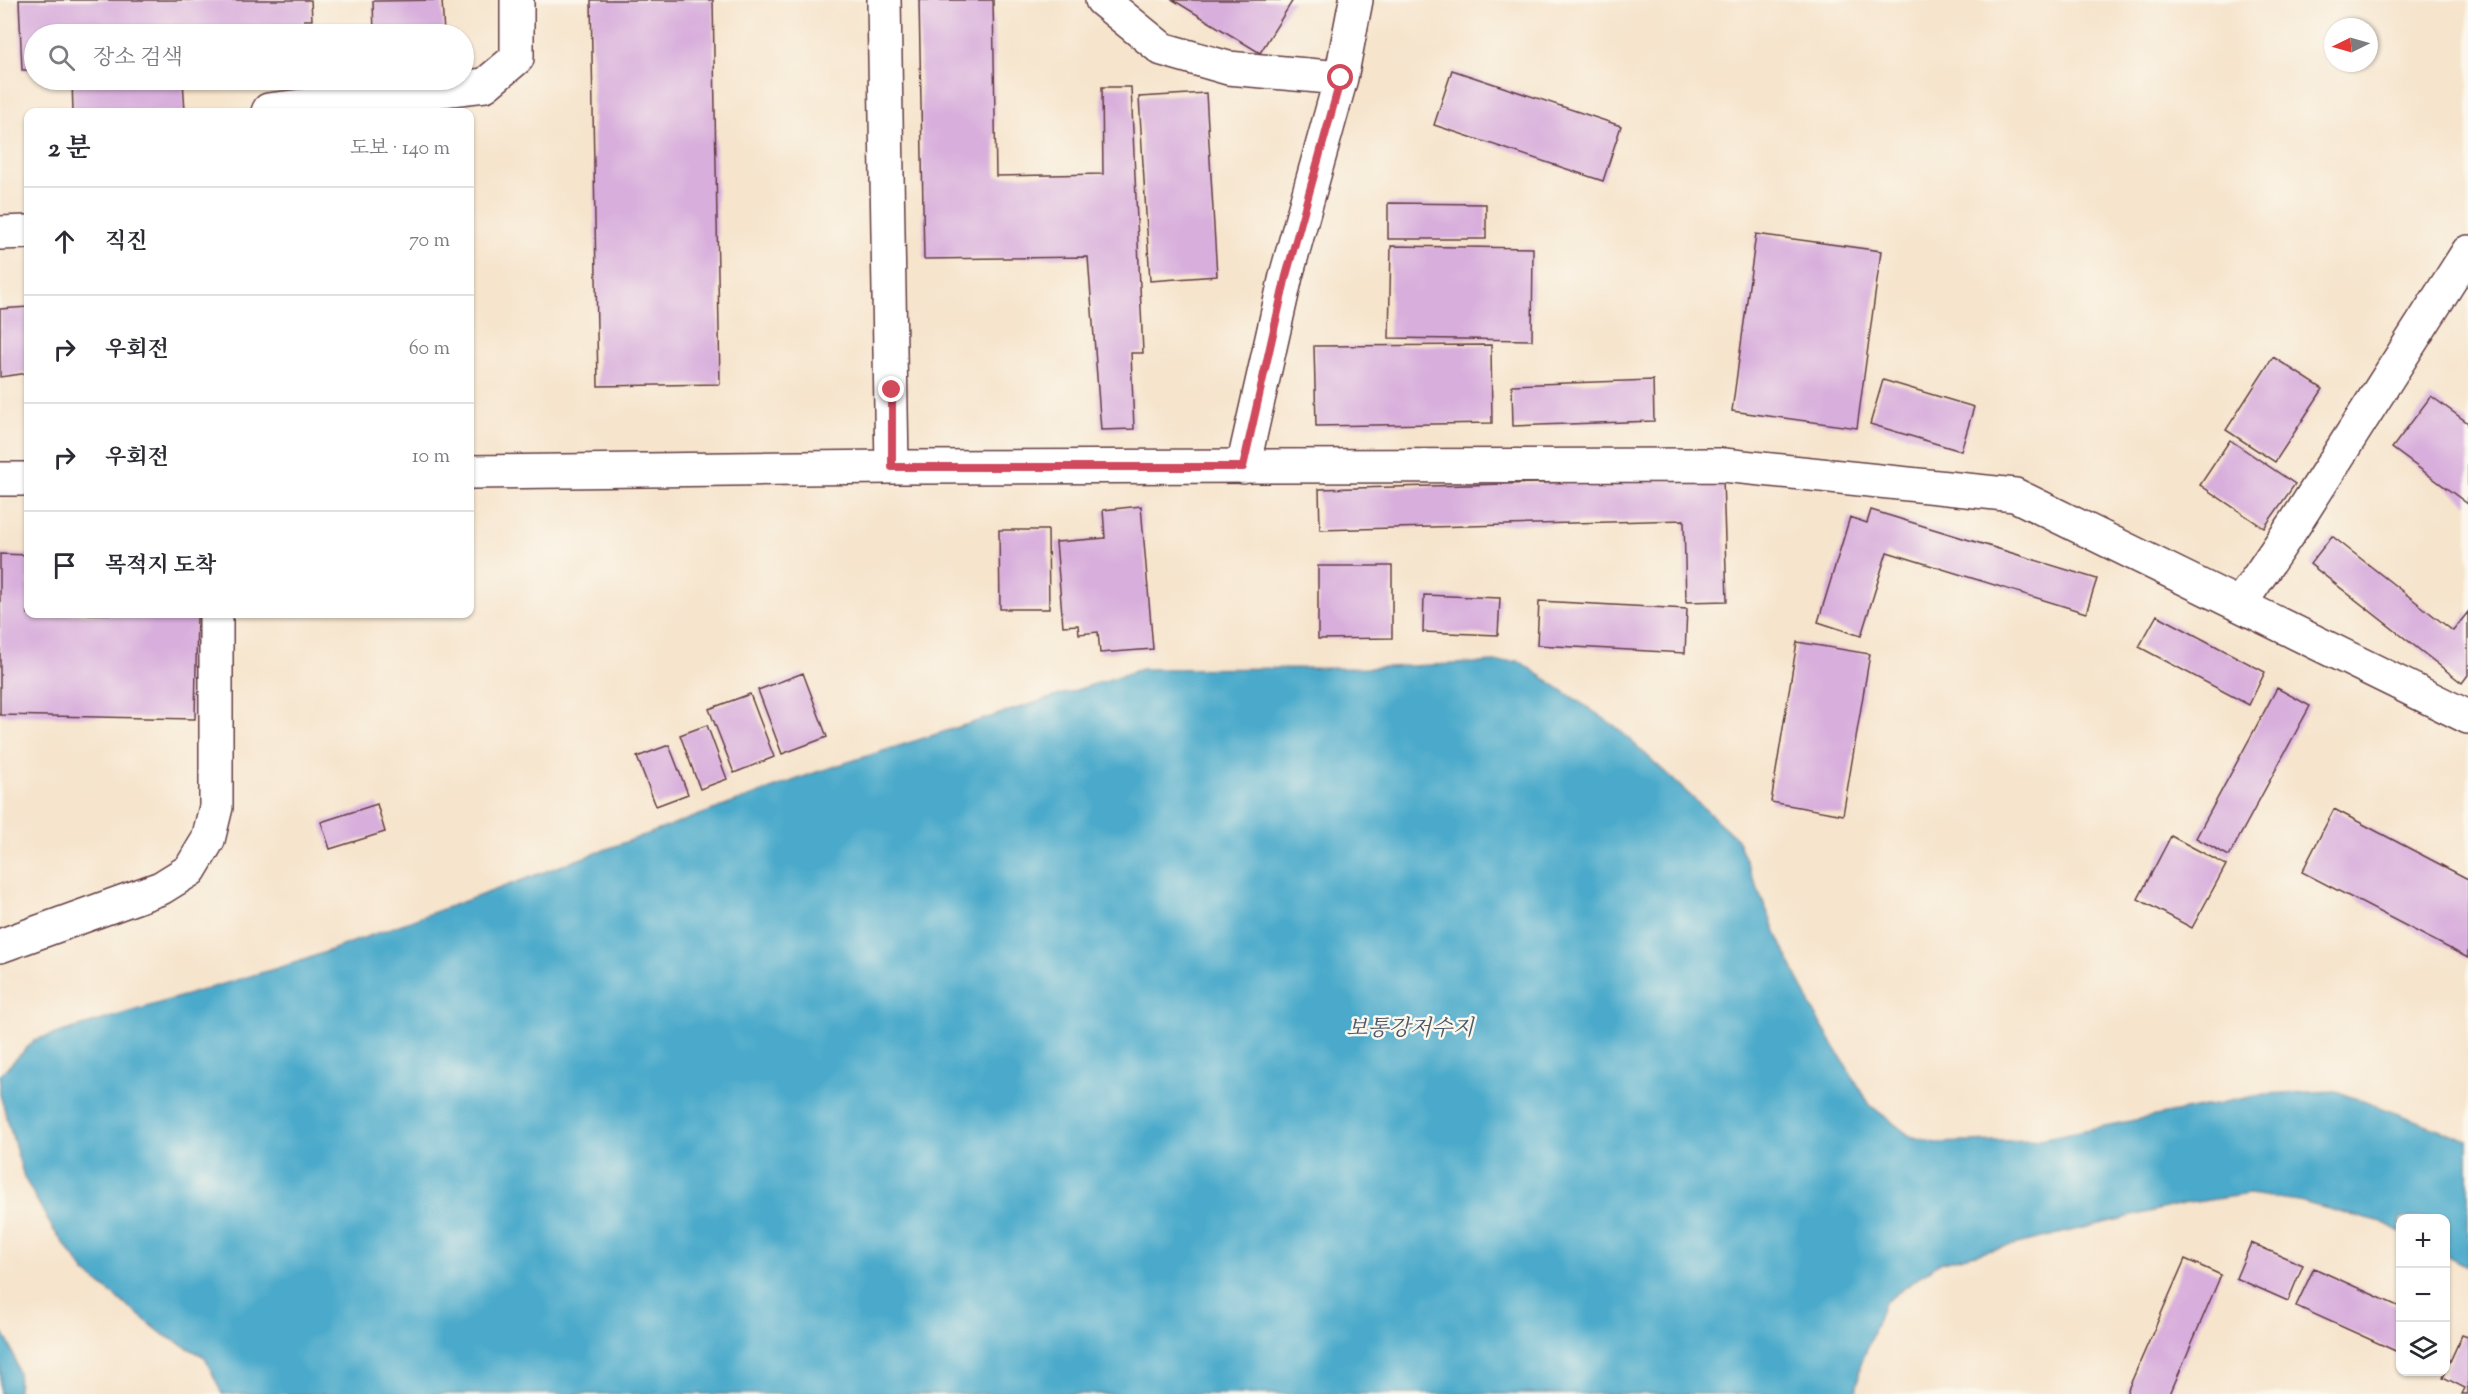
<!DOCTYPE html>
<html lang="ko">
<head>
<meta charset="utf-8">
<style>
  body { margin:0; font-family:"Sorts Mill Goudy","Noto Serif KR",serif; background:#f2f2f3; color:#2b2b33 }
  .controls { position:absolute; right:18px; bottom:18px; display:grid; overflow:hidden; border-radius:12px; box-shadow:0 2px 4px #0004 }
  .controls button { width:54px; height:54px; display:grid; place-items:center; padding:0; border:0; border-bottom:2px solid #e1e1e2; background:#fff; color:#2b2b33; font:30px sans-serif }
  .compass { position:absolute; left:2324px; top:18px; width:54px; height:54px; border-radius:50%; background:#fff; box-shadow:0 2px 4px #0004; rotate:265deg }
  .stop { position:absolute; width:18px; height:18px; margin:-14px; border:4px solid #d1495b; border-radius:50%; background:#fff }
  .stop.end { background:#d1495b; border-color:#fff; box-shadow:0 2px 6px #0008 }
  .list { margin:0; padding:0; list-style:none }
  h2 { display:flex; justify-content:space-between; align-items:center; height:78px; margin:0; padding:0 24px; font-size:26px }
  h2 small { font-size:20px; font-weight:400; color:#7c7c81 }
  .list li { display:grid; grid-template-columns:39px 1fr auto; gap:18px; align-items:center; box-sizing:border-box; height:108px; padding:0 24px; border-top:2px solid #e1e1e2 }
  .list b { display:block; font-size:22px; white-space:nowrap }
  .list em { font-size:20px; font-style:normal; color:#7c7c81 }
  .icon { flex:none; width:33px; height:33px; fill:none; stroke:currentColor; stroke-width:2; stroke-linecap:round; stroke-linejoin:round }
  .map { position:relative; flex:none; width:2468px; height:1394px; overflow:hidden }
  .search { position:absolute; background:#fff; box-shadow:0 2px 4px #0004; left:24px; top:24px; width:450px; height:66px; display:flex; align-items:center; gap:15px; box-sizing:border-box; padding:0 21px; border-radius:33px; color:#7c7c81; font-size:22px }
  .panel { position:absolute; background:#fff; box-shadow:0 2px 4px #0004; left:24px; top:108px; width:450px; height:510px; border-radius:12px }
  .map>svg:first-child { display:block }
  .water { fill:#4caacb; stroke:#4b647b; stroke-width:1.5 }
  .building { fill:#d8aedc }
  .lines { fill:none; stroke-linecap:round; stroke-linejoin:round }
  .minor-casing { stroke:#643d43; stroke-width:36 }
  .minor { stroke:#fff; stroke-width:33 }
  .route { stroke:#d1495b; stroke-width:8 }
  .labels { text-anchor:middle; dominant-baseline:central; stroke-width:5; stroke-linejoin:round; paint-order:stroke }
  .water-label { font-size:22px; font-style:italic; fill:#4b576b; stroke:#fbf7ec }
</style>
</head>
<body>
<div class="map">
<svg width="2468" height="1394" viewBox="0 0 2468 1394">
  <rect width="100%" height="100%" fill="#fbf7ec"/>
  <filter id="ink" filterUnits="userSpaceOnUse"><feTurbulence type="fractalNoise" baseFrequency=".0167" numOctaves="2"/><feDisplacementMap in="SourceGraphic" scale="12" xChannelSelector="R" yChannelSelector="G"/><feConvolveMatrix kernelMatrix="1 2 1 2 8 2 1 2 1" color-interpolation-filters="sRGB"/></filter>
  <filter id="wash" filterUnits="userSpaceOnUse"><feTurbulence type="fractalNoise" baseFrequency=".008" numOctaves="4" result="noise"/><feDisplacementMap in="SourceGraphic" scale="24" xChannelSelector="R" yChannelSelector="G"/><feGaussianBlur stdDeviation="1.35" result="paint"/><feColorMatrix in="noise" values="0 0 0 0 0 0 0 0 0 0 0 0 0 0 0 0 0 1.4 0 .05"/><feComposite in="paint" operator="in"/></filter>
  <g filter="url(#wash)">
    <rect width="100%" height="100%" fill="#f6e4cc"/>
    <path class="water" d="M1519 661 1615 726 1737 839 1777 935 1818 1020 1870 1105 1910 1136 1935 1143 2035 1140 2265 1094 2336 1091 2468 1140V1267L2446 1255V1218H2400V1232L2386 1224 2298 1201 2249 1194 2182 1204 1939 1263 1884 1303 1860 1367 1856 1394H222L205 1357 164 1335 86 1273 53 1229 24 1177 0 1094V1075L35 1040 301 961 817 772 1142 669 1366 668Z
      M0 1328C11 1344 23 1374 17 1394H0Z"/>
    <g id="blocks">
      <path class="building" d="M19 0H311L312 20H304L305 34H34V70H22Z
        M442 0 444 34H374L373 1Z
        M591 0H713L720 384 598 386Z
        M919 0H993L996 176 1103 174 1102 87H1131L1143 353H1131L1134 429 1101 430 1088 257 924 259Z
        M1173 0H1293L1260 53Z
        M1452 70 1621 126 1603 181 1434 125Z
        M72 80H183L185 112H73Z
        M1206 93 1217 276 1150 281 1139 97Z
        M1388 203 1486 204V239H1388Z
        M1756 234 1881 251 1857 428 1732 411Z
        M1391 246 1533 248 1532 340 1389 338Z
        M28 307V373L0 377V309Z
        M1491 345 1492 423 1316 426 1314 346Z
        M2273 357 2323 389 2275 462 2226 430Z
        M1653 380 1654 421 1513 426 1512 385Z
        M1883 380 1974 407 1961 451 1870 424Z
        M2431 396 2468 423V504L2392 448Z
        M2230 440 2295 484 2264 528 2200 485Z
        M1723 478 1727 601 1686 602 1684 520 1320 530 1319 489Z
        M1141 506 1153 649 1100 653 1098 632 1079 634 1078 625 1063 626 1056 542 1105 538 1103 510Z
        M1871 510 2097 579 2086 613 1887 552 1861 636 1818 622 1850 517 1867 523Z
        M999 530H1048L1049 609H1000Z
        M2332 536 2453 631 2468 612V675L2462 683 2310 564Z
        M0 554 28 555V614H197L195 719 0 715Z
        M1318 566H1392V638L1318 639Z
        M1424 595 1500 598 1498 635 1423 632Z
        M1539 601 1687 609 1685 653 1537 645Z
        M2157 615 2265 672 2249 705 2139 647Z
        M1797 642 1870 654 1843 815 1771 802Z
        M803 673 827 737 782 754 758 690Z
        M2277 688 2310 706 2229 856 2196 838Z
        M750 694 774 757 734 773 709 709Z
        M707 725 727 779 700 789 680 735Z
        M669 745 688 794 656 806 637 757Z
        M377 804 385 832 330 849 321 822Z
        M2334 809 2468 879V958L2302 872Z
        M2171 836 2226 865 2192 928 2138 899Z
        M2251 1243 2303 1265 2288 1301 2236 1278Z
        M2185 1259 2221 1275 2170 1394H2126Z
        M2314 1268 2400 1307V1353L2296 1306Z
        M2462 1335 2468 1337V1394H2462L2465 1388 2443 1377Z"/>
    </g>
  </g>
  <g filter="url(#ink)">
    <use href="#blocks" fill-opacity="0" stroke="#643d43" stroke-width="1.5"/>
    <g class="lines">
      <defs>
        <path id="minor" d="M884 0 892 467
          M1102 0 1162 49 1228 68 1341 78
          M268 112 269 110 485 85 517 58V0
          M0 233 28 232
          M1243 467 1286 276 1341 78 1356 0
          M470 472 892 467 1723 465 2015 495 2468 717
          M0 479H28
          M2240 604 2296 522 2468 252
          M0 946 161 888 190 870 208 840 216 807V614"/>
      </defs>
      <use href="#minor" class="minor-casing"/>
      <use href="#minor" class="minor"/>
    </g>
  </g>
  <g class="lines" filter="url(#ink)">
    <path class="route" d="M892 390V467H1243L1286 276 1341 78"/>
  </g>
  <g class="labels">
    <g class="water-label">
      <text x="1410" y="1030">보통강저수지</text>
    </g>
  </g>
</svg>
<div class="controls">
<button>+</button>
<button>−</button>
<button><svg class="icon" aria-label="layers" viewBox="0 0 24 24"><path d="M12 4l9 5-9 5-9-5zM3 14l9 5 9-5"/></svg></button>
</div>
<svg class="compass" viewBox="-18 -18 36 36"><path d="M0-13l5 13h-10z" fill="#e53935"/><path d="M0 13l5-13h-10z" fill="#7c7c81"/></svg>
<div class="stop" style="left:1341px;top:78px"></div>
<div class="stop end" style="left:892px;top:390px"></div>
<div class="search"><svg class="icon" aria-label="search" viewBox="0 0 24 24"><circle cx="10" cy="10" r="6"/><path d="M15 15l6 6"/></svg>장소 검색</div>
<section class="panel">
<h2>2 분<small>도보 · 140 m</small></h2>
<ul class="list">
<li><svg class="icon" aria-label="ahead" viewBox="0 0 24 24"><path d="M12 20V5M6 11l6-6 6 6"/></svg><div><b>직진</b></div><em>70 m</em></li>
<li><svg class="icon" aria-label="right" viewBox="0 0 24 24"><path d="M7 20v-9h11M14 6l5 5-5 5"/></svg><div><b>우회전</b></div><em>60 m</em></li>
<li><svg class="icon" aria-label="right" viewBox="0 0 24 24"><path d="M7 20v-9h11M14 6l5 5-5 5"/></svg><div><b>우회전</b></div><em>10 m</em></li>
<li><svg class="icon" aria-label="arrive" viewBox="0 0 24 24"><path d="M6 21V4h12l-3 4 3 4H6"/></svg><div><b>목적지 도착</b></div></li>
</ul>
</section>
</div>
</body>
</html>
